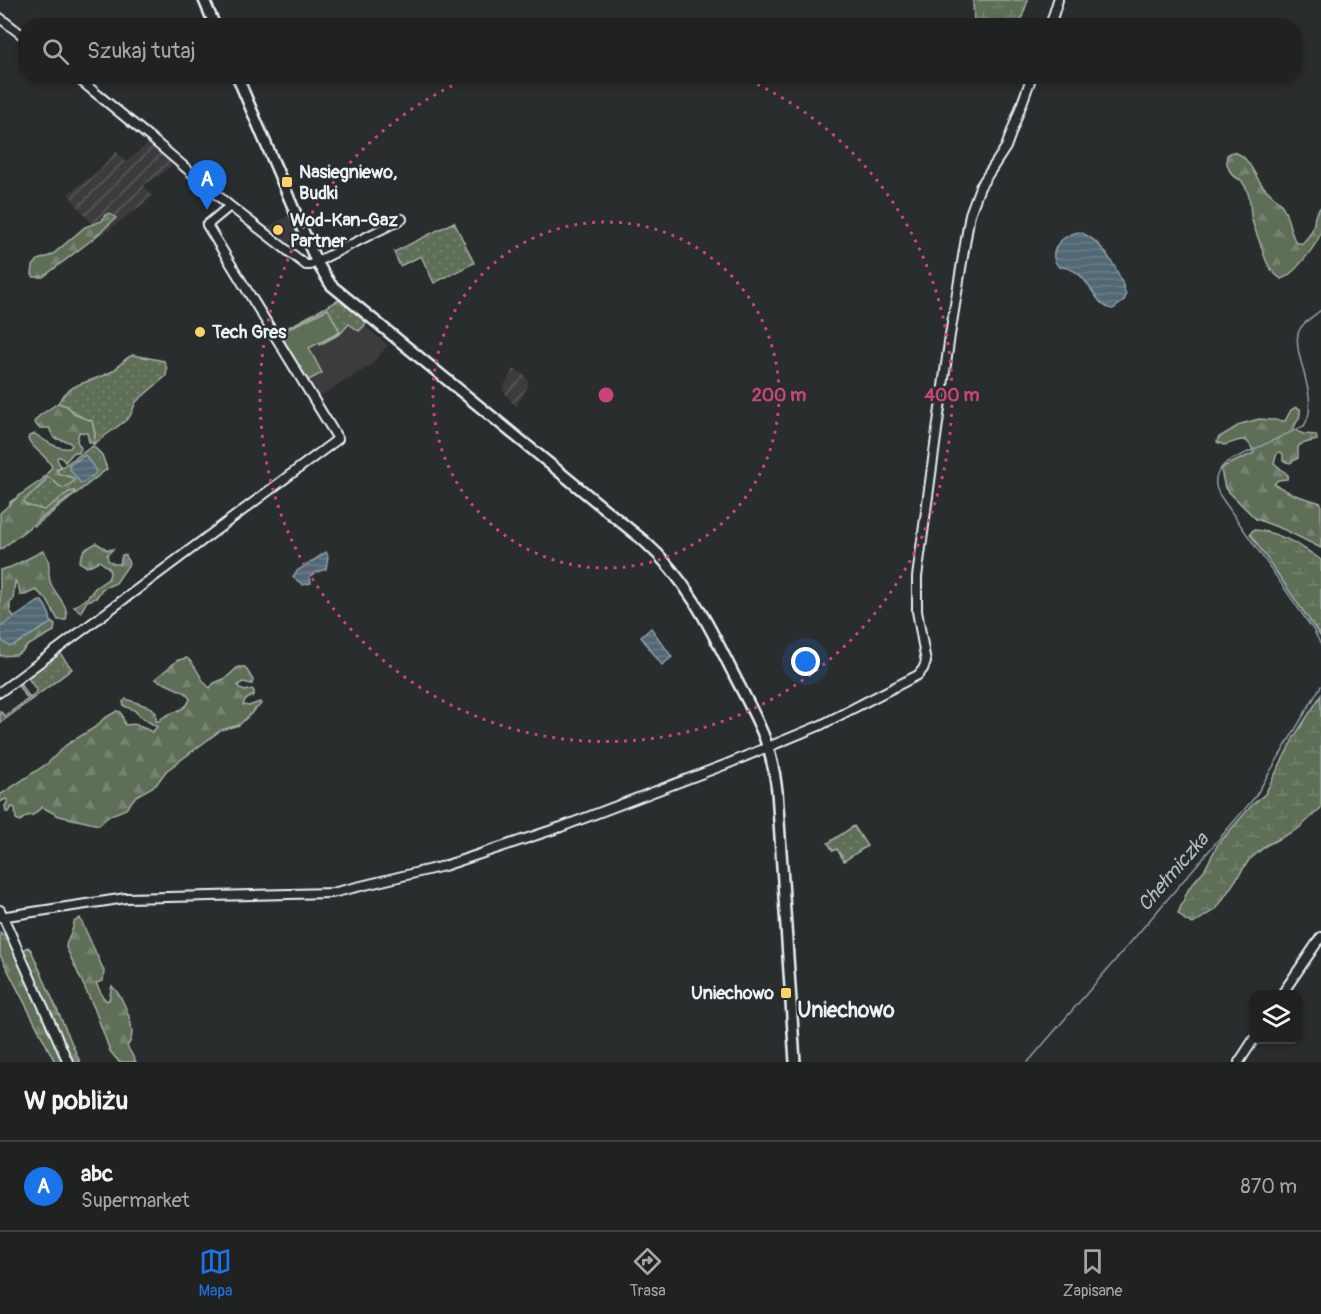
<!DOCTYPE html>
<html lang="pl">
<head>
<meta charset="utf-8">
<style>
  body { margin:0; font-family:Pangolin,sans-serif; background:#282a2a; color:#f1f3f6 }
  .controls { position:absolute; right:18px; bottom:18px; display:grid; overflow:hidden; border-radius:12px; box-shadow:0 3px 9px #0003 }
  .controls button { width:54px; height:54px; display:grid; place-items:center; padding:0; border:0; border-bottom:2px solid #3d3f40; background:#202222; color:#f1f3f6; font:30px sans-serif }
  .you { position:absolute; left:806px; top:662px; width:21px; height:21px; margin:-15px; border:4px solid #fff; border-radius:50%; background:#1a73e8; box-shadow:0 0 0 9px #1a73e833 }
  .badge { display:grid; place-items:center; width:39px; height:39px; border-radius:50%; background:#1a73e8; color:#fff; font-size:20px; font-weight:700 }
  .pin { position:absolute; translate:-50% -50px; filter:drop-shadow(0 2px 3px #0008) }
  .pin::after { content:''; position:absolute; top:32px; width:21px; height:18px; background:inherit; clip-path:polygon(0 0,100% 0,50% 100%) }
  .list { margin:0; padding:0; list-style:none }
  h2 { display:flex; justify-content:space-between; align-items:center; height:78px; margin:0; padding:0 24px; font-size:26px }
  h2 small { font-size:20px; font-weight:400; color:#a2a4a5 }
  .list li { display:grid; grid-template-columns:39px 1fr auto; gap:18px; align-items:center; box-sizing:border-box; height:90px; padding:0 24px; border-top:2px solid #3d3f40 }
  .list b { display:block; font-size:22px; white-space:nowrap }
  .list p { margin:0; font-size:20px; white-space:nowrap; color:#a2a4a5 }
  .list em { font-size:20px; font-style:normal; color:#a2a4a5 }
  .icon { flex:none; width:33px; height:33px; fill:none; stroke:currentColor; stroke-width:2; stroke-linecap:round; stroke-linejoin:round }
  .map { position:relative; flex:none; width:1321px; height:1062px; overflow:hidden }
  .search { position:absolute; background:#202222; box-shadow:0 3px 9px #0003; left:18px; right:18px; top:18px; height:66px; display:flex; align-items:center; gap:15px; box-sizing:border-box; padding:0 21px; border-radius:24px; color:#a2a4a5; font-size:22px }
  .sheet { height:168px; background:#202222 }
  nav { display:flex; justify-content:space-around; align-items:center; box-sizing:border-box; height:84px; border-top:2px solid #3d3f40; background:#202222; font-size:16px; color:#a2a4a5 }
  nav a { display:grid; justify-items:center; gap:3px }
  nav .on { color:#1a73e8 }
  .map>svg:first-child { display:block }
  .built { fill:#3e3b3e }
  .industrial { fill:url(#industrial-furrows) }
  .grass { fill:url(#grass-dots); stroke:#a3b0a7; stroke-width:1.5 }
  .forest { fill:url(#forest-firs); stroke:#a3b0a7; stroke-width:1.5 }
  .wetland { fill:url(#wetland-marsh); stroke:#a3b0a7; stroke-width:1.5 }
  .park { fill:#5e6e56; stroke:#a3b0a7; stroke-width:1.5 }
  .water { fill:url(#water-rules); stroke:#8d9fa9; stroke-width:1.5 }
  .lines { fill:none; stroke-linecap:round; stroke-linejoin:round }
  .stream { stroke:#8d9fa9; stroke-width:1.5 }
  .minor-casing { stroke:#e8f1f8; stroke-width:12 }
  .major-casing { stroke:#e8f1f8; stroke-width:14 }
  .minor { stroke:#2a2d2e; stroke-width:8 }
  .major { stroke:#2a2d2e; stroke-width:9 }
  .ring { fill:none; stroke:#ca437a; stroke-width:3; stroke-dasharray:3 6 }
  .poi-dot { fill:#ffd166; stroke:#2a2d2e; stroke-width:2 }
  .labels { text-anchor:middle; dominant-baseline:central; stroke-width:4.5; stroke-linejoin:round; paint-order:stroke }
  .poi-label { font-size:18px; font-weight:bold; fill:#e8f1f8; stroke:#2a2d2e; text-anchor:start }
  .water-label { font-size:20px; font-style:italic; fill:#acbac4; stroke:#2a2d2e }
  .quarter-label { font-size:21px; font-weight:bold; fill:#e8f1f8; stroke:#2a2d2e }
  .centre { fill:#ca437a; stroke:#2a2d2e; stroke-width:3 }
  .ring-label { font-size:18px; text-anchor:middle; font-weight:bold; fill:#ca437a; stroke:#2a2d2e; stroke-width:4.5; stroke-linejoin:round; paint-order:stroke }
</style>
</head>
<body>
<div class="map">
<svg width="1321" height="1062" viewBox="0 0 1321 1062">
  <defs>
    <pattern id="industrial-furrows" width="10" height="10" patternUnits="userSpaceOnUse" patternTransform="scale(1.5)"><rect width="10" height="10" fill="#3e3b3e"/><path d="M-1 1l2-2M0 10L10 0M9 11l2-2" fill="none" stroke="#5a585b"/></pattern>
    <pattern id="grass-dots" width="8" height="8" patternUnits="userSpaceOnUse" patternTransform="scale(1.5)"><rect width="8" height="8" fill="#5e6e56"/><path d="M2 2h.1M6 6h.1" fill="none" stroke="#75836f" stroke-width="1.8" stroke-linecap="round"/></pattern>
    <pattern id="forest-firs" width="22" height="20" patternUnits="userSpaceOnUse" patternTransform="scale(1.5)"><rect width="22" height="20" fill="#5e6e56"/><path d="M5 1l3.5 6h-7zM16 11l3.5 6h-7z" fill="#75836f"/></pattern>
    <pattern id="wetland-marsh" width="20" height="14" patternUnits="userSpaceOnUse" patternTransform="scale(1.5)"><rect width="20" height="14" fill="#5e6e56"/><path d="M1 5h8M5 5V1M11 12h8M15 12V8" fill="none" stroke="#75836f"/></pattern>
    <pattern id="water-rules" width="6" height="5" patternUnits="userSpaceOnUse" patternTransform="scale(1.5)"><rect width="6" height="5" fill="#516875"/><path d="M0 2.5h6" fill="none" stroke="#6a7e89"/></pattern>
  </defs>
  <rect width="100%" height="100%" fill="#2a2d2e"/>
  <filter id="ink" filterUnits="userSpaceOnUse"><feTurbulence type="fractalNoise" baseFrequency=".0167" numOctaves="2"/><feDisplacementMap in="SourceGraphic" scale="12" xChannelSelector="R" yChannelSelector="G"/><feConvolveMatrix kernelMatrix="1 2 1 2 8 2 1 2 1" color-interpolation-filters="sRGB"/></filter>
  <g filter="url(#ink)">
    <path class="built" d="M288 216 298 238 286 244 285 247 262 230Z
      M335 302 388 345 370 366 318 397 278 333Z"/>
    <path class="industrial" d="M151 141 175 162 163 173 144 185 152 197 101 236 68 194 101 169 116 151 126 162Z
      M514 369 525 375 529 384 516 407 502 389Z"/>
    <path class="grass" d="M454 222 474 263 434 283 421 256 400 266 394 252Z
      M339 300 367 323 359 331 349 324 340 334 319 345 340 333 328 309 280 333 314 392 276 334Z
      M133 355 164 361 167 369 166 376 136 402 130 416 125 421 94 444 95 434 92 421C74 417 73 407 58 403 71 380 92 383 111 372 119 367 124 358 133 355Z
      M93 446 102 455 107 469 35 526 10 502Z
      M58 651 72 669 0 723V711L5 716 28 699 19 687 21 685 30 698 37 691 26 675Z
      M854 826 867 846 844 861 837 849 833 851 828 843Z"/>
    <path class="forest" d="M1232 152C1249 154 1253 175 1263 186 1269 194 1278 198 1283 207 1289 219 1290 232 1296 243H1303C1306 239 1310 235 1312 230 1317 220 1311 217 1321 207 1321 215 1321 224 1321 231 1319 243 1293 276 1281 279 1267 269 1265 258 1260 243 1257 234 1253 226 1251 216 1250 202 1250 192 1241 180 1231 176 1225 167 1227 155Z
      M109 213 116 218 93 239 43 277H34L32 275 33 266 38 260 52 255 85 227 102 221 105 215Z
      M58 403 67 406 76 415 92 421 95 434 94 444 89 442 87 433 79 432 77 441 81 448 79 453 74 452 65 462 61 457H58L57 459 61 467 56 469C59 478 68 474 75 479L73 482 64 488C56 486 54 479 47 476 44 488 30 491 24 502L26 505 44 510 69 492 75 491V493C50 511 25 531 0 550V513L20 495 42 480 52 467C47 455 34 451 28 439L29 436 35 434C45 441 58 450 70 448L72 445 69 442 54 438 49 428H39L34 422 39 416Z
      M1296 407 1300 409C1302 419 1295 421 1294 429L1303 434 1316 435 1317 440 1301 444 1298 447V458L1290 463 1283 461V454L1280 452 1277 453 1274 463 1288 475 1287 479 1278 480 1274 484 1292 494 1321 503V548L1285 530 1256 519 1225 488 1221 470 1225 466 1254 453C1246 432 1239 442 1224 445L1217 442 1218 438 1241 424 1259 419 1285 421 1291 410Z
      M96 543 108 550 113 549 107 555 108 560 114 564H120L122 555H126L129 564 116 583 102 589 96 598 87 601 81 612 74 607 88 597 95 588 108 579 110 574 109 568 99 561 87 567 79 562 84 550Z
      M43 551C53 560 46 573 51 584 56 596 70 606 66 620H58L47 600 36 590 25 595H20L19 587 15 581 13 600 10 603V611L21 627C32 624 46 616 55 625L54 631 27 646 23 651 16 655 0 656V570L11 567Z
      M187 658C198 666 199 680 210 688L214 683 226 678 238 667H245L253 680 252 684 243 682 238 685 240 689 245 691 252 689 254 691V695L245 700 243 705 249 706 260 702 261 704 239 725 221 730 166 771 156 785 136 796 126 809 109 816 99 825 59 816 42 807 33 815 27 816 20 821 16 819 15 808 12 807 9 812H6L5 806 8 801 6 799 0 802V795L48 763 66 745 97 726 103 719 117 711 121 712 125 725 136 724 152 732 157 727 141 717 134 710 124 706 123 702 126 699 152 708 156 713V721H159C168 710 185 714 190 699L186 693 155 679 178 660Z
      M80 918 104 971 103 981 96 983 103 997 107 1001 109 999 112 986C123 997 140 1033 127 1046L136 1062H119L110 1051 95 1010 66 947C67 937 73 933 74 922Z
      M0 932 8 938 17 954 28 947 31 950 80 1062H72L66 1050 51 1034 57 1052 63 1062H55L0 955Z"/>
    <path class="wetland" d="M973 0H1028L1019 26 974 25Z
      M1253 530C1278 531 1301 545 1321 560V637L1250 534Z
      M1321 695V808L1298 829 1267 845 1249 860 1217 908 1193 924 1185 920 1178 913 1189 888 1205 869 1218 844 1253 804 1265 794 1294 737Z"/>
    <path class="park" d="M328 309 340 332 309 348 322 373 307 381 280 333Z"/>
    <path class="water" d="M1079 232C1103 240 1120 272 1126 295L1124 301 1113 309C1092 307 1090 267 1059 267 1045 252 1062 235 1079 232Z
      M85 455 96 471 95 474 81 484 69 468V465Z
      M326 552 328 556 326 569 314 573 310 577 311 583 303 585 293 577 297 571Z
      M39 601H42C47 608 51 615 51 623L13 646H9L2 641 0 627Z
      M651 628 672 657 662 665 641 637Z"/>
    <g class="lines">
      <path class="stream" d="M1321 310C1314 316 1300 324 1298 334 1293 357 1321 399 1304 426L1227 462C1216 471 1212 481 1219 494L1314 631 1321 645
        M1028 1062 1255 797 1321 686"/>
      <defs>
        <path id="minor" d="M0 18 26 38
          M1050 26 1058 0
          M75 76 152 139 230 206 306 265H310L402 219
          M0 692 338 439 207 225 230 206
          M0 910 68 1062
          M0 917 126 898 332 893 444 866 561 827 727 764 821 725 918 675 923 669 926 662 917 611V577L950 335 970 214 980 187 1006 147 1032 76
          M1282 994 1321 937
          M1239 1062 1254 1039"/>
        <path id="major" d="M204 0 215 26
          M237 76 316 261 331 285 644 541C686 578 709 625 734 675 755 716 772 743 777 791L795 1062"/>
      </defs>
      <use href="#minor" class="minor-casing"/>
      <use href="#major" class="major-casing"/>
      <use href="#minor" class="minor"/>
      <use href="#major" class="major"/>
    </g>
  </g>
  <g class="ring">
    <circle cx="606" cy="395" r="173"/>
    <path d="M741 77A346 346 0 1 1 471 77"/>
  </g>
  <g class="poi-dot">
    <rect x="281" y="176" width="12" height="12" rx="3"/>
    <circle cx="278" cy="230" r="6"/>
    <circle cx="200" cy="332" r="6"/>
    <rect x="780" y="987" width="12" height="12" rx="3"/>
  </g>
  <g class="labels">
    <g class="poi-label">
      <text x="299" y="172">Nasiegniewo,<tspan x="299" dy="21">Budki</tspan></text>
      <text x="290" y="220">Wod-Kan-Gaz<tspan x="290" dy="21">Partner</tspan></text>
      <text x="212" y="332">Tech Gres</text>
      <text x="774" y="993" text-anchor="end">Uniechowo</text>
    </g>
    <g class="water-label">
      <text transform="translate(1173 872) rotate(-49)">Chełmiczka</text>
    </g>
    <g class="quarter-label">
      <text x="846" y="1010">Uniechowo</text>
    </g>
  </g>
  <circle cx="606" cy="395" r="9" class="centre"/>
  <g class="ring-label">
    <text x="779" y="401">200 m</text>
    <text x="952" y="401">400 m</text>
  </g>
</svg>
<div class="controls">
<button><svg class="icon" aria-label="layers" viewBox="0 0 24 24"><path d="M12 4l9 5-9 5-9-5zM3 14l9 5 9-5"/></svg></button>
</div>
<div class="you"></div>
<div class="pin badge" style="left:207px;top:210px">A</div>
<div class="search"><svg class="icon" aria-label="search" viewBox="0 0 24 24"><circle cx="10" cy="10" r="6"/><path d="M15 15l6 6"/></svg>Szukaj tutaj</div>
</div>
<section class="sheet">
<h2>W pobliżu<small></small></h2>
<ul class="list">
<li><span class="badge">A</span><div><b>abc</b><p>Supermarket</p></div><em>870 m</em></li>
</ul>
</section>
<nav>
<a class="on"><svg class="icon" aria-label="map" viewBox="0 0 24 24"><path d="M3 6l6-2 6 2 6-2v14l-6 2-6-2-6 2zM9 4v14M15 6v14"/></svg>Mapa</a>
<a><svg class="icon" aria-label="directions" viewBox="0 0 24 24"><path d="M12 3l9 9-9 9-9-9zM9 14v-3h6M13 9l2 2-2 2"/></svg>Trasa</a>
<a><svg class="icon" aria-label="saved" viewBox="0 0 24 24"><path d="M7 4h10v16l-5-4-5 4z"/></svg>Zapisane</a>
</nav>
</body>
</html>
